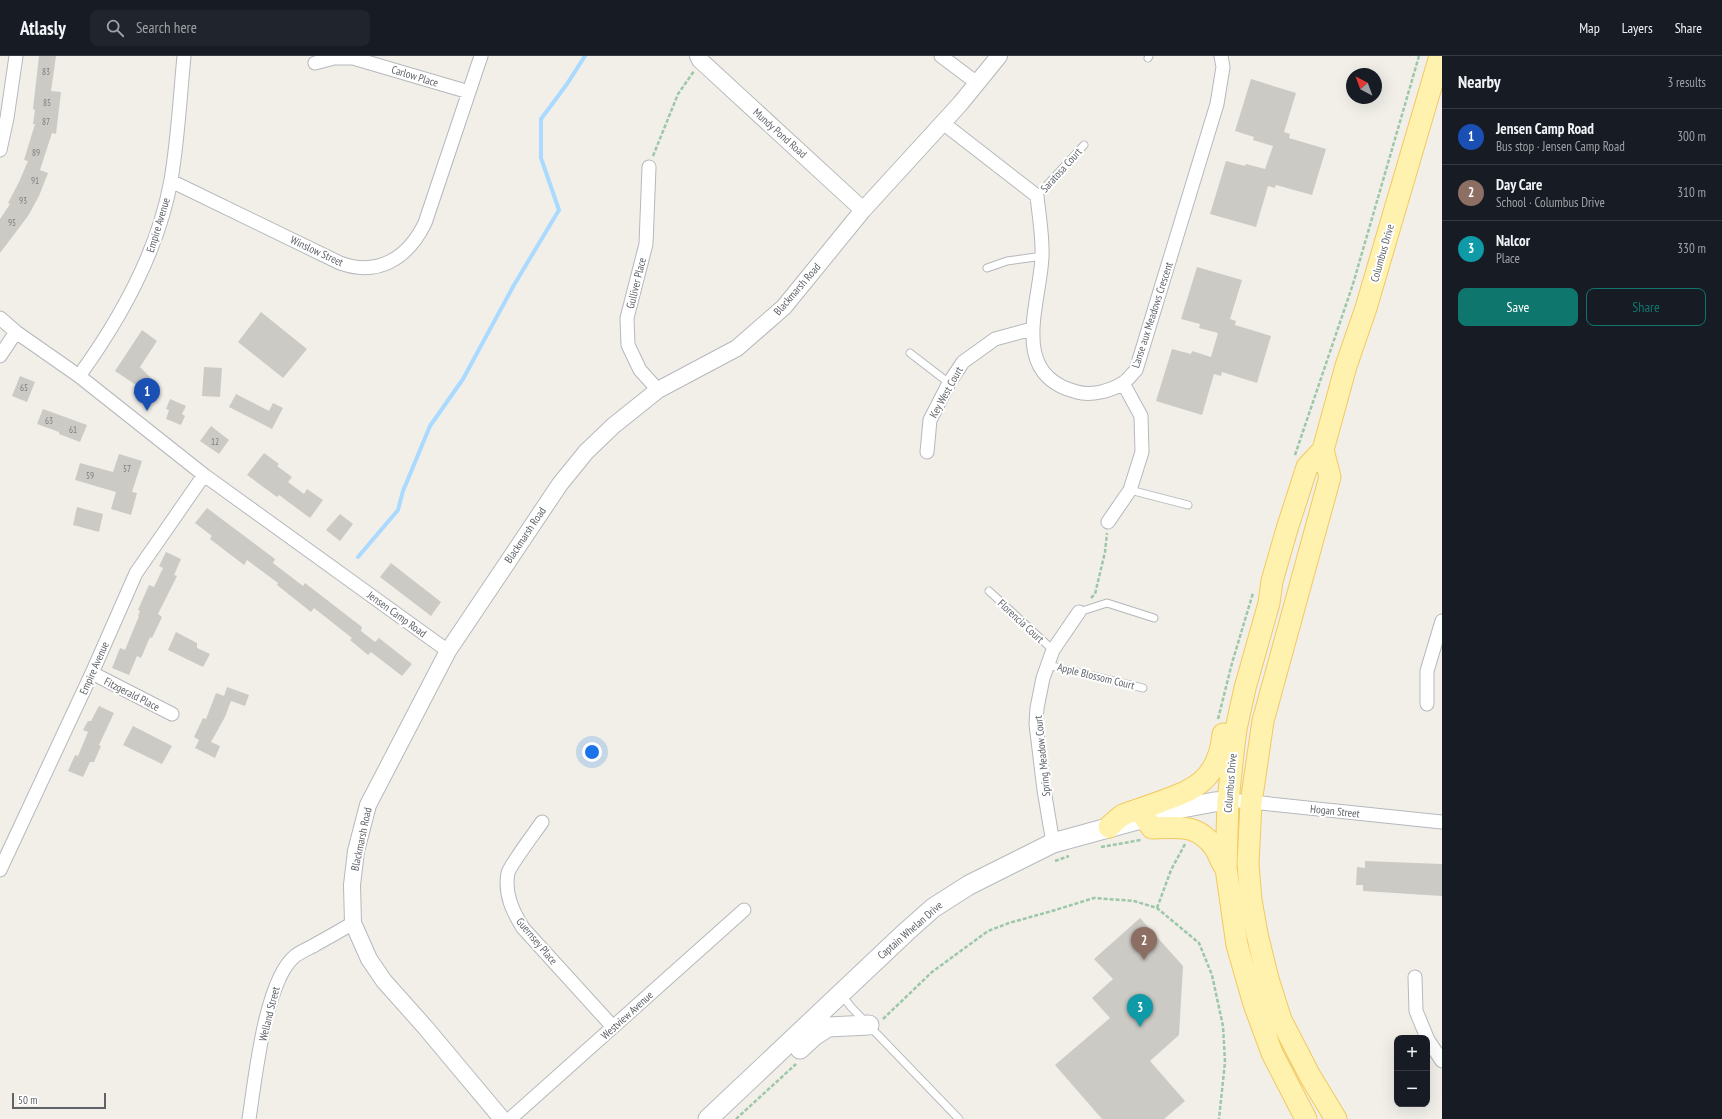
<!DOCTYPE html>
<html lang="en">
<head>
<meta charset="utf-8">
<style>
  body { margin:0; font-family:"PT Sans Narrow",sans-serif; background:#20242c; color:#f1f3f6 }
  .controls { position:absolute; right:12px; bottom:12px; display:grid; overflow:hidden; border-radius:8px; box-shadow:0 4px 16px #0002 }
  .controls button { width:36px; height:36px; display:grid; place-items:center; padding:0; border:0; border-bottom:1px solid #363941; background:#171b24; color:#f1f3f6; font:20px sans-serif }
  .compass { position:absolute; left:1346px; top:12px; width:36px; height:36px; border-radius:50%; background:#171b24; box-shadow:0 4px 16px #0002; rotate:319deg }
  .scale { position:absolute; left:12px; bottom:10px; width:94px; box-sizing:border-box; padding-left:4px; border:2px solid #5f6368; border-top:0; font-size:11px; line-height:14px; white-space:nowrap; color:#5f6368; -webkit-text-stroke:3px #fff; paint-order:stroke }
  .you { position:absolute; left:592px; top:696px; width:14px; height:14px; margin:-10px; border:3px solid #fff; border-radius:50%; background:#1a73e8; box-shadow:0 0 0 6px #1a73e833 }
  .badge { display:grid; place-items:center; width:26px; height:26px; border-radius:50%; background:#0f766e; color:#fff; font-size:13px; font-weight:700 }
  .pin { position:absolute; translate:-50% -33px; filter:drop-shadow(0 1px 2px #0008) }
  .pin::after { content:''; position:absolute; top:21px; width:14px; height:12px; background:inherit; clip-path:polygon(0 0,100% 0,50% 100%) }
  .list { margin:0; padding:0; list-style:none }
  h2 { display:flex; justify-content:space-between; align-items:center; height:52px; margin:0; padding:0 16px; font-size:17px }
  h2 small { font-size:13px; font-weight:400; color:#9ea1a6 }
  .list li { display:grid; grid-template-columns:26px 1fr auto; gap:12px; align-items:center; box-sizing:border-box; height:56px; padding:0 16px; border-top:1px solid #363941 }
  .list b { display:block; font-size:15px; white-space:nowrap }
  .list p { margin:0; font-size:13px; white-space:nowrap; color:#9ea1a6 }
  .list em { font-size:13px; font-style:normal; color:#9ea1a6 }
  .actions { display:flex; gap:8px; padding:12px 16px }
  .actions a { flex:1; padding:9px 0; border:1px solid #0f766e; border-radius:8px; text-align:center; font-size:14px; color:#0f766e }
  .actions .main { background:#0f766e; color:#fff }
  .icon { flex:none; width:22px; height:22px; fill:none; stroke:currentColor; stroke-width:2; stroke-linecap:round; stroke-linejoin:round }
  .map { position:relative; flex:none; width:1442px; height:1063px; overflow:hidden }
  header { display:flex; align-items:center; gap:24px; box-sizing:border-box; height:56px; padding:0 20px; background:#171b24; border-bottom:1px solid #363941 }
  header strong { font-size:19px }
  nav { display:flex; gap:22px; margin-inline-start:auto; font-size:14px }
  .search { width:280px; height:36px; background:#20242c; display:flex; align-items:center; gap:10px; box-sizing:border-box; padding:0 14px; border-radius:8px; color:#9ea1a6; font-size:15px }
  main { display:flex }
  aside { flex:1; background:#171b24 }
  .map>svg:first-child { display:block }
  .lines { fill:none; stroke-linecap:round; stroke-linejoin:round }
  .stream { stroke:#aadaff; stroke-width:4 }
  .building { fill:#cccac5 }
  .service-casing { stroke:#b5b8bc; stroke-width:9 }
  .minor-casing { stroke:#b5b8bc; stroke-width:15 }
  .tertiary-casing { stroke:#b5b8bc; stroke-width:18 }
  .secondary-casing { stroke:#b6babf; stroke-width:21 }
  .primary-casing { stroke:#f2c960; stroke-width:23 }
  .path { stroke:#9cc7a9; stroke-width:2.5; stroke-dasharray:4 2; stroke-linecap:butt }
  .service { stroke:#fff; stroke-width:7 }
  .minor { stroke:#fff; stroke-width:13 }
  .tertiary { stroke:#fff; stroke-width:16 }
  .secondary { stroke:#fff; stroke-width:19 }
  .primary { stroke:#fff2af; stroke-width:21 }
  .labels { text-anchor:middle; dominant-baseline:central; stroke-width:4; stroke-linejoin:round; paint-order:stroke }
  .number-label { font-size:9px; fill:#7a7d7f }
  .street-label { font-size:11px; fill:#5f6368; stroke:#fff }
</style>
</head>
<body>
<header>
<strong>Atlasly</strong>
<div class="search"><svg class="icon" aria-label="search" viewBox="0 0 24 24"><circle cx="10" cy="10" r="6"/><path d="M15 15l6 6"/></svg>Search here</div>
<nav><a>Map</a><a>Layers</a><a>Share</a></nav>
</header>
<main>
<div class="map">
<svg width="1442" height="1063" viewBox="0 0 1442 1063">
  <rect width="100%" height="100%" fill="#f1efe8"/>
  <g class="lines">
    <path class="stream" d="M358 501 398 454 403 435 430 370 463 323 514 229 559 154 541 102V63L567 28 585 0"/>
  </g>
  <path class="building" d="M39 0H56L51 35 61 36 56 78 52 77 40 114 48 117 39 140 28 160 0 197V163L10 148 8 147 19 126 28 105 24 104 35 68H33L35 54 33 53Z
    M1251 23 1296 37 1284 76 1290 78 1289 82 1326 93 1312 139 1276 129 1275 132 1268 130 1256 171 1210 158 1226 105 1245 110 1246 108 1265 113 1273 90 1253 84 1254 81 1235 75Z
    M1197 211 1242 224 1230 263 1236 265 1235 269 1271 280 1257 327 1222 316 1221 320 1214 318 1202 359 1156 345 1172 293 1191 298 1192 295 1211 301 1218 277 1199 272 1200 268 1181 263Z
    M261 256 307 293 283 322 238 286Z
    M142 274 157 285 140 311 154 325 150 328 154 343 147 351 133 337 139 331 115 315Z
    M204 311 222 312 220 341 202 340Z
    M20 320 35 326 27 346 12 340Z
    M236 338 269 355 273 347 283 352 272 373 229 351Z
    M170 343 186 350 182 358 185 360 181 369 166 363 169 354 166 353Z
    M43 353 87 369 80 386 59 378V376L37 368Z
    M211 370 229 384 219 398 200 385Z
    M264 397 279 408 277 410 292 421 288 426 304 438 307 433 323 444 310 462 279 439 277 441 247 419Z
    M119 398 142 405 132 436 137 437 131 459 111 453 116 436 75 424 80 407 113 416Z
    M77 451 103 458 99 476 73 469Z
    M207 452 275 503 273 507 303 530 305 527 362 571 361 575 375 586 379 582 412 608 402 620 371 596 368 599 350 584 352 582 314 552 311 556 277 529 278 527 247 504 244 509 210 483 212 480 195 467Z
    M340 458 353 468 340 485 326 474Z
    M166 496 181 503 174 519 177 520 158 558 162 561 152 582 150 581 141 602 137 600 129 619 112 612 120 592 125 594 139 560H138L140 555 138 554 149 529 154 531 163 512 159 510Z
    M391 507 441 546 431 560 380 521Z
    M176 576 197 587V592L210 598 203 611 168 594Z
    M227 631 249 639 245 650 231 645 225 661 211 686 220 690 215 702 195 692 199 684 194 681 203 662 206 663 216 637 224 640Z
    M99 650 114 657 99 689 101 690 94 706H90L83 721 68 715 75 699 78 700 88 676 83 674 88 665H91Z
    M133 670 172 690 162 708 123 689Z
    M1365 805 1442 808V840L1363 835V829H1356L1357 811 1365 812Z
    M1140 862 1183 910 1179 979 1150 1005 1185 1045 1164 1063H1102L1055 1009 1110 962 1092 942 1113 923 1094 903Z"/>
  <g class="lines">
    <defs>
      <path id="service" d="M1148 2 1149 0
        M1037 140 1084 89
        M987 212 1007 205 1043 200
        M910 297 949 327
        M1130 434 1188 449
        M989 535 1053 594
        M1079 556 1107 547 1154 562
        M1048 609 1143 632
        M841 938 851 951 959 1063"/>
      <path id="minor" d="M941 0 977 27
        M315 7 334 2H353L469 36
        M943 67 1037 140C1039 160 1043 181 1042 201 1040 248 1008 319 1077 336 1091 340 1111 335 1123 327 1128 324 1132 318 1136 314L1217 48 1223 11 1221 0
        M0 94 7 62 16 0
        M649 111 646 188 627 262 628 289 640 314 658 334
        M171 125 340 207C378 221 408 202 425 167L481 0
        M0 262 16 276 79 320 204 419 448 595
        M0 300 16 276
        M79 320C121 262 158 196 171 124 178 83 180 41 184 0
        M927 396 930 364 949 327 963 306 995 283 1032 273
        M1108 466 1130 434 1142 396 1141 360 1123 327
        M92 617 172 658
        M1427 648V615L1442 565
        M1228 745H1242L1442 766
        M542 766C536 775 510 809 508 817 504 838 513 856 523 872L613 971
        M1053 787 1044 734 1036 668 1037 652 1043 622 1053 594 1079 556
        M0 814 92 617 136 517 204 419
        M1415 921 1416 955 1428 984 1442 1005
        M249 1063C255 1024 265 924 295 900 300 896 307 893 313 890 327 882 340 875 353 867
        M510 1063 744 854"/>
      <path id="tertiary" d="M698 0 700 4 863 154
        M502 1063 425 971 384 925 369 903 353 867 352 829 356 795 368 749 448 595 560 428 586 396 613 370 658 334 737 292 784 251 863 154 960 48 999 0"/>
      <path id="secondary" d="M800 993 814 980 828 971 869 969
        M708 1063 906 876 933 852 969 829 1053 787 1177 753 1214 746 1228 745"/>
      <path id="primary" d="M1323 394 1330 421 1263 665 1251 747 1248 808 1251 844 1257 878 1268 923 1281 964 1310 1020 1336 1063
        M1145 762 1152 772C1179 771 1198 768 1215 792 1219 798 1220 805 1225 811
        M1109 771C1113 767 1118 762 1123 759 1129 756 1137 754 1143 752 1186 736 1218 731 1223 678
        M1306 1063 1272 997 1254 948 1237 889 1226 812 1228 745 1233 697 1236 673 1245 632 1269 547 1272 525 1287 473 1307 411 1323 394 1346 310 1366 252 1440 0"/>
    </defs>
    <use href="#service" class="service-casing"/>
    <use href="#minor" class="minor-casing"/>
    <use href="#tertiary" class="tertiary-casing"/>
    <use href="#secondary" class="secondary-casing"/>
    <use href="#primary" class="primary-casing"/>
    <path class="path" d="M653 100 678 38 694 15
      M1295 399 1353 228 1419 0
      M1091 542 1095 538 1105 496 1107 477
      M1218 663 1232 607 1253 537
      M1101 791 1141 784
      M1055 805 1069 800
      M1157 852 1171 814 1185 788
      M883 963 932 916 988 875 1009 867 1052 855 1094 842 1134 845 1157 852 1199 887 1212 919 1223 970 1225 1006 1219 1063
      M736 1063 796 1008"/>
    <use href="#service" class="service"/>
    <use href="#minor" class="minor"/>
    <use href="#tertiary" class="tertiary"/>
    <use href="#secondary" class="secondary"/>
    <use href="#primary" class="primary"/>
  </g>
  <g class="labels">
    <g class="number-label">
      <text x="46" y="15">83</text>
      <text x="47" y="46">85</text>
      <text x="46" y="65">87</text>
      <text x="36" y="96">89</text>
      <text x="35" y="124">91</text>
      <text x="23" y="144">93</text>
      <text x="12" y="166">95</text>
      <text x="24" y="331">65</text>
      <text x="49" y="364">63</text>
      <text x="73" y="373">61</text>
      <text x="215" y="385">12</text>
      <text x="127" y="412">57</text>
      <text x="90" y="419">59</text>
    </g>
    <g class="street-label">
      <text transform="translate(415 20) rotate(17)">Carlow Place</text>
      <text transform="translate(780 77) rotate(42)">Mundy Pond Road</text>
      <text transform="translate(1061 114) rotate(-48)">Saratosa Court</text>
      <text transform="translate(158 169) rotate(-73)">Empire Avenue</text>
      <text transform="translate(317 195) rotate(25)">Winslow Street</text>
      <text transform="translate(1382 197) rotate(-74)">Columbus Drive</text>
      <text transform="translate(636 227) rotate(-76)">Gulliver Place</text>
      <text transform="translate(797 233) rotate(-49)">Blackmarsh Road</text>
      <text transform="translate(1152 259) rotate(-72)">L'anse aux Meadows Crescent</text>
      <text transform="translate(946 336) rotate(-61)">Key West Court</text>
      <text transform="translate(525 479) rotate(-56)">Blackmarsh Road</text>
      <text transform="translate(397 558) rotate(36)">Jensen Camp Road</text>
      <text transform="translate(1021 565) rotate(43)">Florencia Court</text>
      <text transform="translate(94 612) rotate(-66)">Empire Avenue</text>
      <text transform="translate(1096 620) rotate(14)">Apple Blossom Court</text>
      <text transform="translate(132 638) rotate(27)">Fitzgerald Place</text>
      <text transform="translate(1042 700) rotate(-96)">Spring Meadow Court</text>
      <text transform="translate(1230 727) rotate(-85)">Columbus Drive</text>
      <text transform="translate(1335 755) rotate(6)">Hogan Street</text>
      <text transform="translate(361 783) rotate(-78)">Blackmarsh Road</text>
      <text transform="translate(910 874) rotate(-41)">Captain Whelan Drive</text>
      <text transform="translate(537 885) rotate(50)">Guernsey Place</text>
      <text transform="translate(269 958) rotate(-76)">Welland Street</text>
      <text transform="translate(627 959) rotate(-42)">Westview Avenue</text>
    </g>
  </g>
</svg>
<div class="controls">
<button>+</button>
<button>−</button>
</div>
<svg class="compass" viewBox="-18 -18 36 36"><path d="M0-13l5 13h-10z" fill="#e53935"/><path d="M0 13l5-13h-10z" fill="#9ea1a6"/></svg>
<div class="scale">50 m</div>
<div class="you"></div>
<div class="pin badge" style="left:147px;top:355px;background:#1a4fb4">1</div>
<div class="pin badge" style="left:1144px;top:904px;background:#8d6e63">2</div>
<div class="pin badge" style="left:1140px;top:971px;background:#0f9aa8">3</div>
</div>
<aside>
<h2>Nearby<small>3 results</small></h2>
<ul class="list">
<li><span class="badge" style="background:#1a4fb4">1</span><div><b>Jensen Camp Road</b><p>Bus stop · Jensen Camp Road</p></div><em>300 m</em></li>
<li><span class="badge" style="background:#8d6e63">2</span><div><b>Day Care</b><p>School · Columbus Drive</p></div><em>310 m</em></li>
<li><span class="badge" style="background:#0f9aa8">3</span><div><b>Nalcor</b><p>Place</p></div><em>330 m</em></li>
</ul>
<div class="actions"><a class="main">Save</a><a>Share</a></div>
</aside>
</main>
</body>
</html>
